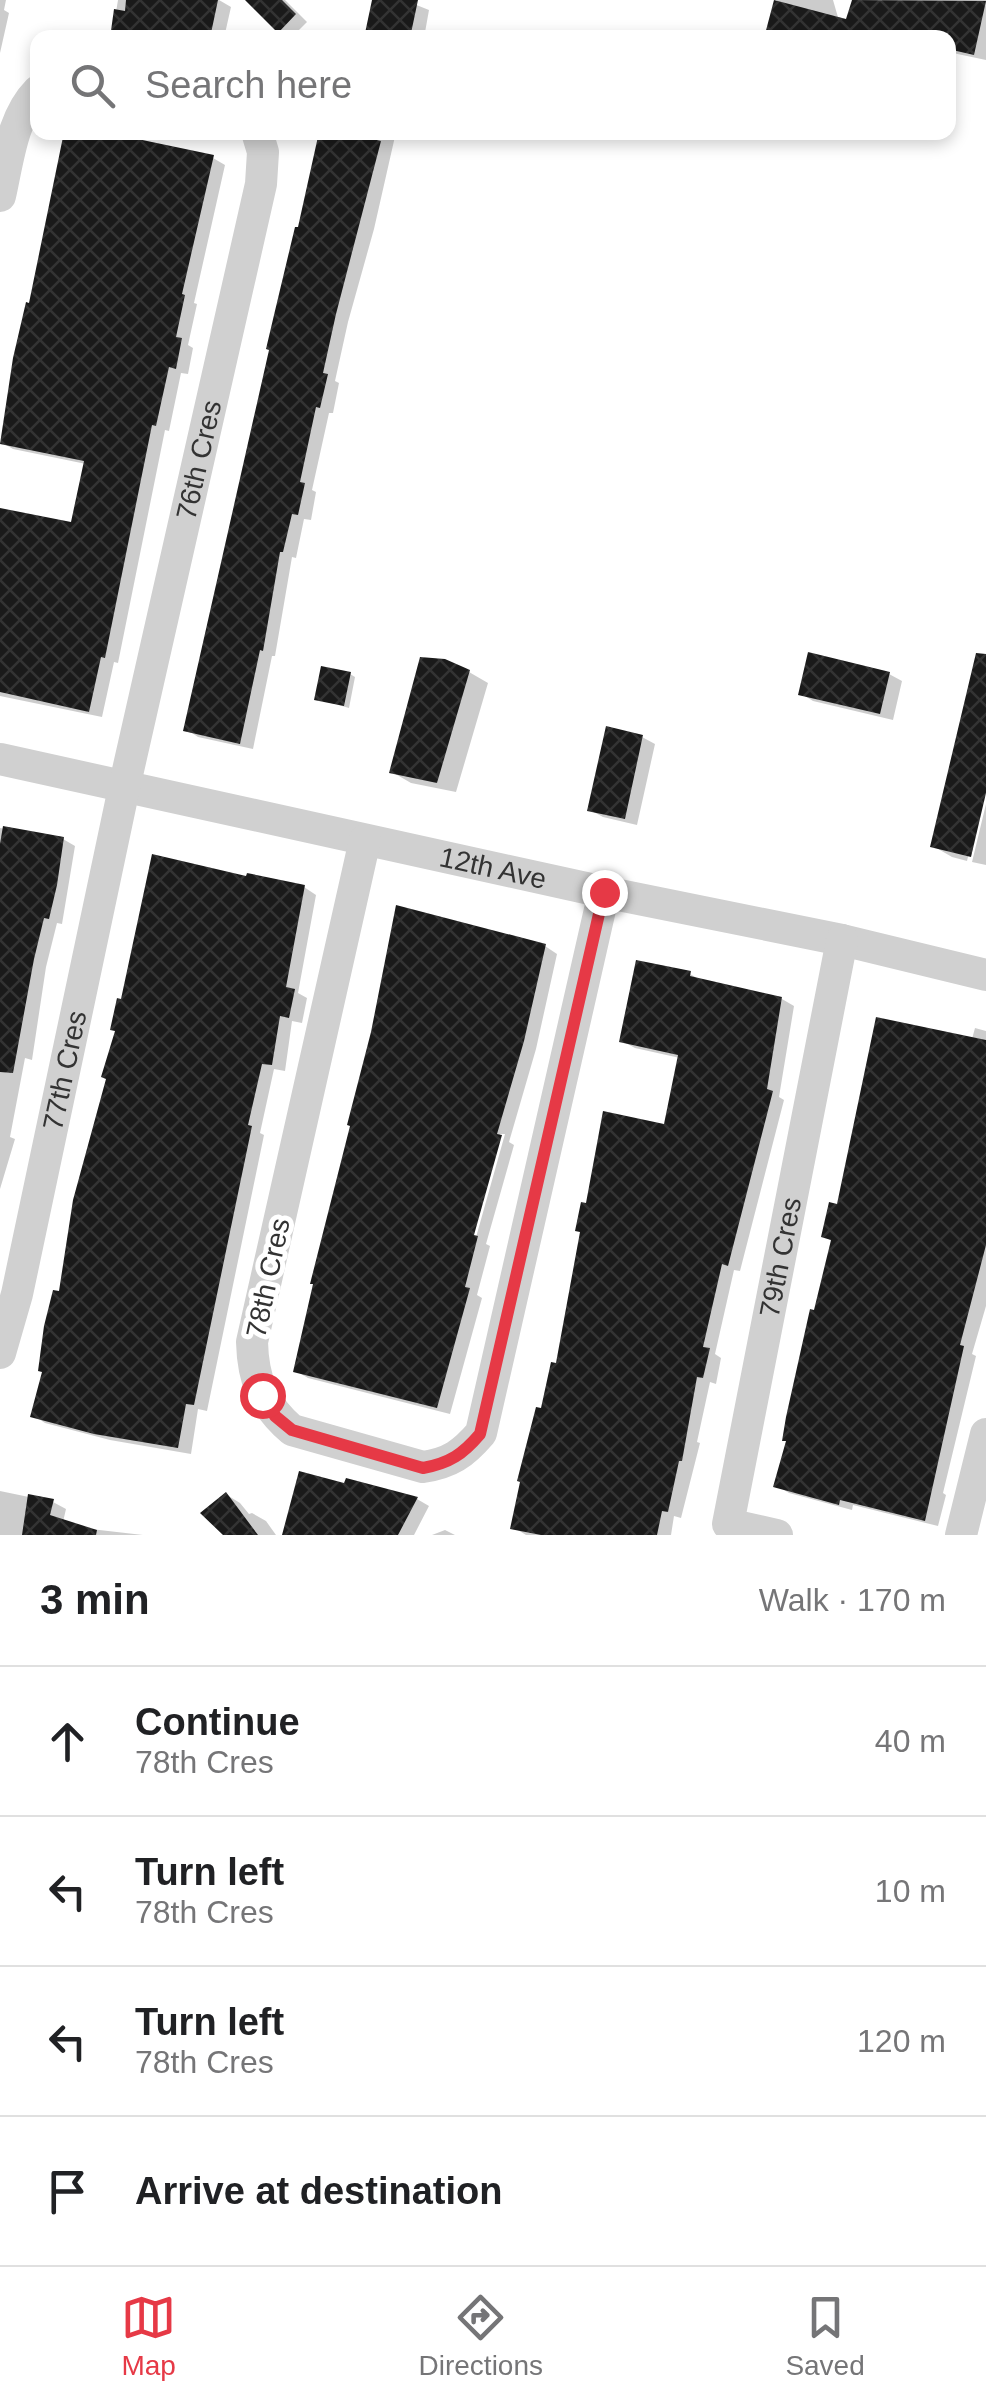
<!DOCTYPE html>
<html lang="en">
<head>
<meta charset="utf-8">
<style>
  body { margin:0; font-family:Arial,sans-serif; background:#f6f6f6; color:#202124 }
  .stop { position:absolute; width:30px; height:30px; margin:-22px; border:8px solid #e63946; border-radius:50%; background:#fff }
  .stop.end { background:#e63946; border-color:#fff; box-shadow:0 2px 10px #0008 }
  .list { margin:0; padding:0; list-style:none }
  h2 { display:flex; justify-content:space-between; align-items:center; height:130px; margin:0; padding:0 40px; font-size:42px }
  h2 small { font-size:32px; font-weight:400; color:#757577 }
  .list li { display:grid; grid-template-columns:65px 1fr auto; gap:30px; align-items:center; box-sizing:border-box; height:150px; padding:0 40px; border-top:2px solid #e0e0e0 }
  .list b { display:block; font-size:38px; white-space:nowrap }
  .list p { margin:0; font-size:32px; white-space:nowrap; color:#757577 }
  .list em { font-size:32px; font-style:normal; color:#757577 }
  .icon { flex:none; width:55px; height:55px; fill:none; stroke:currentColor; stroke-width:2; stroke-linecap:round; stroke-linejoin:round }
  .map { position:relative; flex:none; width:986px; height:1535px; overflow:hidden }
  .search { position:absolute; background:#fff; box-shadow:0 5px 15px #0003; left:30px; right:30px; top:30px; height:110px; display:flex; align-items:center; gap:25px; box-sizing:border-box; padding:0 35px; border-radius:20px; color:#757577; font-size:38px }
  .sheet { height:730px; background:#fff }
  nav { display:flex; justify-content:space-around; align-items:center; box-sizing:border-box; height:140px; border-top:2px solid #e0e0e0; background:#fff; font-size:28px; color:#757577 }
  nav a { display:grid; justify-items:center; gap:5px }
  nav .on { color:#e63946 }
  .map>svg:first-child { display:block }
  .shadow { fill:#0003; fill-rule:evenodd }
  .building { fill:url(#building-cross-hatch) }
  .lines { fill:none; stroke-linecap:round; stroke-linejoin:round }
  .minor { stroke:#d0d0d0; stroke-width:32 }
  .route { stroke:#e63946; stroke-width:12 }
  .labels { text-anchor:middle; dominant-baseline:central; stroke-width:10; stroke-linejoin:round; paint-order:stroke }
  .street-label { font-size:28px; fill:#333; stroke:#fff }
</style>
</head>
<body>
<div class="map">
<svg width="986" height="1535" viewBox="0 0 986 1535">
  <defs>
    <pattern id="building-cross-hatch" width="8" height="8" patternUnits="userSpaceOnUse" patternTransform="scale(2.5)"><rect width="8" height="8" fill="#1a1a1a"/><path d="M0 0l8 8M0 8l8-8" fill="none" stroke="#333"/></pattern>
  </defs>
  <rect width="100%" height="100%" fill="#fff"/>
  <path class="shadow" d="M0 0H6L4 10 9 13 0 53Z
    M118 0H219L231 7 224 38H115L112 36Z
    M249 0H285L307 22 291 38 280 31Z
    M374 0H404L429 10 424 38H367Z
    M777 0H833L844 38 767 37Z
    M882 0H986V60L948 52V38H874Z
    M123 132 141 141 213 158 225 165 194 303 197 304 188 345 193 348 188 374 181 373 169 431 165 430 118 663 114 662 102 717 0 696V510L73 525 86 464 13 449 1 442 31 306Z
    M323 132H396L374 229 348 322 335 381 339 383 333 413H329L312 490 316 492 311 520 304 519 296 558 292 557 275 656H272L253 749 198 737 186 729Z
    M469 672 488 683 456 792 411 783 392 772Z
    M350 674 355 677 349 708 317 699Z
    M889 674 902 681 893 720 813 701 800 693Z
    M986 694V782L967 861 952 857 933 846Z
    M642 737 655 744 637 825 603 817 590 810Z
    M986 804V865L972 862Z
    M0 828 63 839 75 846 62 924 57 923 46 967 32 1060 25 1058 10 1137 15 1139 0 1189Z
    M248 879 304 887 316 895 298 993 307 998 302 1023 292 1021 285 1071 274 1069 260 1133 264 1135 207 1411 198 1409 191 1454 110 1440 45 1423 33 1415 61 1294Z
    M545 946 557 954 536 1049 509 1142 514 1145 486 1244 490 1246 477 1295 482 1298 450 1414 308 1378 296 1371ZM500 1134H505L473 1248 468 1247Z
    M690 974 704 982 782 999 794 1006 779 1097 784 1100 740 1271 734 1270 715 1354 721 1358 716 1384 710 1382 697 1442 700 1443 681 1518 674 1516 671 1535H526L513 1527 558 1366 588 1206 666 1127 680 1058 635 1048 622 1041Z
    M975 1028 986 1031V1306L972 1354 976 1356 943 1493 946 1495 938 1526 853 1505 852 1510 789 1493 776 1485 833 1242 824 1236 839 1207 972 1039Z
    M0 1491 53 1502 66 1509 63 1522 82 1528 143 1535H0Z
    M227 1495 240 1503 249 1514 252 1513 266 1521 276 1535H226Z
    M417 1499 429 1506 414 1535H307Z
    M445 1530 455 1535H432Z"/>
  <path class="building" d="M126 0H218L210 38H110L114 9 125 11Z
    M245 0H282L296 14 278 33Z
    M372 0H418L410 38H364Z
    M774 0 846 19 852 0 986 1 974 55 948 49V38H764Z
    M64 132H129L128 137 214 155 182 294 185 295 176 337 182 338 176 369 169 367 156 426 152 425 105 658 101 657 89 712 0 692V508L71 522 84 461 0 444 13 358 26 302 29 303Z
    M319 132H342L381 141 336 314 323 373 328 374 320 408 316 407 300 482 305 483 298 515 292 514 283 552H280L263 651 260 650 240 744 183 731 269 350 266 349 274 315 295 227H298Z
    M808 652 890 672 880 714 798 695Z
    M976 653 986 654V793L971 857 930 847Z
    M420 657 445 659 470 670 437 783 389 773Z
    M321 666 351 672 344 706 314 700Z
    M606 726 643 735 625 819 587 811Z
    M3 826 64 837 57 885 49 919 44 918 34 959 13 1073 0 1072V844Z
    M152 854 246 876 247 873 305 885 286 987 295 989 289 1018 280 1016 272 1065 262 1064 248 1125 252 1126 194 1405 186 1404 178 1448 94 1434 30 1417 42 1372 38 1371 44 1326 53 1290 59 1291 73 1200 106 1079 101 1077 115 1031 110 1030 117 998 121 999Z
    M396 905 546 944 524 1041 497 1134 502 1135 474 1235 478 1236 465 1287 470 1288 437 1408 293 1372 313 1284H310L350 1126 347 1125 371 1032Z
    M636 960 691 971 690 976 782 997 767 1089 773 1091 728 1266 722 1264 703 1347 710 1348 703 1378 697 1377 682 1461H679L668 1512 662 1511 657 1535H541L510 1529 520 1482 517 1481 536 1407 541 1408 551 1362 556 1363 580 1232 575 1231 581 1202 586 1203 603 1111 664 1124 678 1055 619 1042Z
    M876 1017 986 1040V1245L960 1345 964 1346 925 1521 840 1500 839 1505 773 1487 786 1441H782L786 1417 810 1309 814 1310 831 1240 821 1237 829 1202 837 1204Z
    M299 1471 344 1483 346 1478 418 1497 398 1535H282Z
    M226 1492 258 1535H223L200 1513Z
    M28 1494 54 1499 50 1515 97 1530 96 1535H22Z"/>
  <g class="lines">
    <g class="minor">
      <path d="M0 196C8 161 12 117 38 91"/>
      <path id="s1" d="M0 759 604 892 842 940 986 975"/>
      <path d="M365 840 252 1342C253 1380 263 1405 292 1430L423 1467C450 1463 463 1454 481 1433L604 892"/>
      <path id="s2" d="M0 1353 17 1294 124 788 261 184 263 152 257 132"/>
      <path id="s3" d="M777 1535 728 1524 842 940"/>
      <path d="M961 1535 986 1434"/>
    </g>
  </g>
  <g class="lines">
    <path class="route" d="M262 1395 275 1416 292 1430 423 1468C450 1463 463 1454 480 1434L604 892"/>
  </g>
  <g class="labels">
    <g class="street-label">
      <text stroke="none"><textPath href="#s2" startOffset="915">76th Cres</textPath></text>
      <text stroke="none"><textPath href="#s1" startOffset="505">12th Ave</textPath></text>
      <text stroke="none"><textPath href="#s2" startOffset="290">77th Cres</textPath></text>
      <text stroke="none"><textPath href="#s3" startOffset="322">79th Cres</textPath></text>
      <text transform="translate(268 1278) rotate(-78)">78th Cres</text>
    </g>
  </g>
</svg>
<div class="stop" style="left:262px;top:1395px"></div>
<div class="stop end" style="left:604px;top:892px"></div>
<div class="search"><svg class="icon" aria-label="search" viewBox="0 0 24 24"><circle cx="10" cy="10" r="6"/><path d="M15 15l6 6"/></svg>Search here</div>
</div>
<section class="sheet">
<h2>3 min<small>Walk · 170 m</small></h2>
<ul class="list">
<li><svg class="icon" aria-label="ahead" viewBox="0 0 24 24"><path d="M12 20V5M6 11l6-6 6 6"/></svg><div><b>Continue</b><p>78th Cres</p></div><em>40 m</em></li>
<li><svg class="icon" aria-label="left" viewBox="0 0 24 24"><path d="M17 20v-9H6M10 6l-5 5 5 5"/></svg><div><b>Turn left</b><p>78th Cres</p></div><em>10 m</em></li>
<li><svg class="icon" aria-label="left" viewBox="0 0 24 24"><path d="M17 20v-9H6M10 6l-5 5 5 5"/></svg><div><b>Turn left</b><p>78th Cres</p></div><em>120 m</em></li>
<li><svg class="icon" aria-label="arrive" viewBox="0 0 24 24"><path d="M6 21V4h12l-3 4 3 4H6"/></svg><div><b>Arrive at destination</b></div></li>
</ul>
</section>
<nav>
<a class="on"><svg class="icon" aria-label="map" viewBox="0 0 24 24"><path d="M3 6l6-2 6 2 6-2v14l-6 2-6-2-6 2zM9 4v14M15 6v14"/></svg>Map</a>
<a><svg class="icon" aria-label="directions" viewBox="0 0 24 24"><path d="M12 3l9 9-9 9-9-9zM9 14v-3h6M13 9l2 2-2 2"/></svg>Directions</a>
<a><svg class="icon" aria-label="saved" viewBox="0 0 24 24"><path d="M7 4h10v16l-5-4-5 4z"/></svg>Saved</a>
</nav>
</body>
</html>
